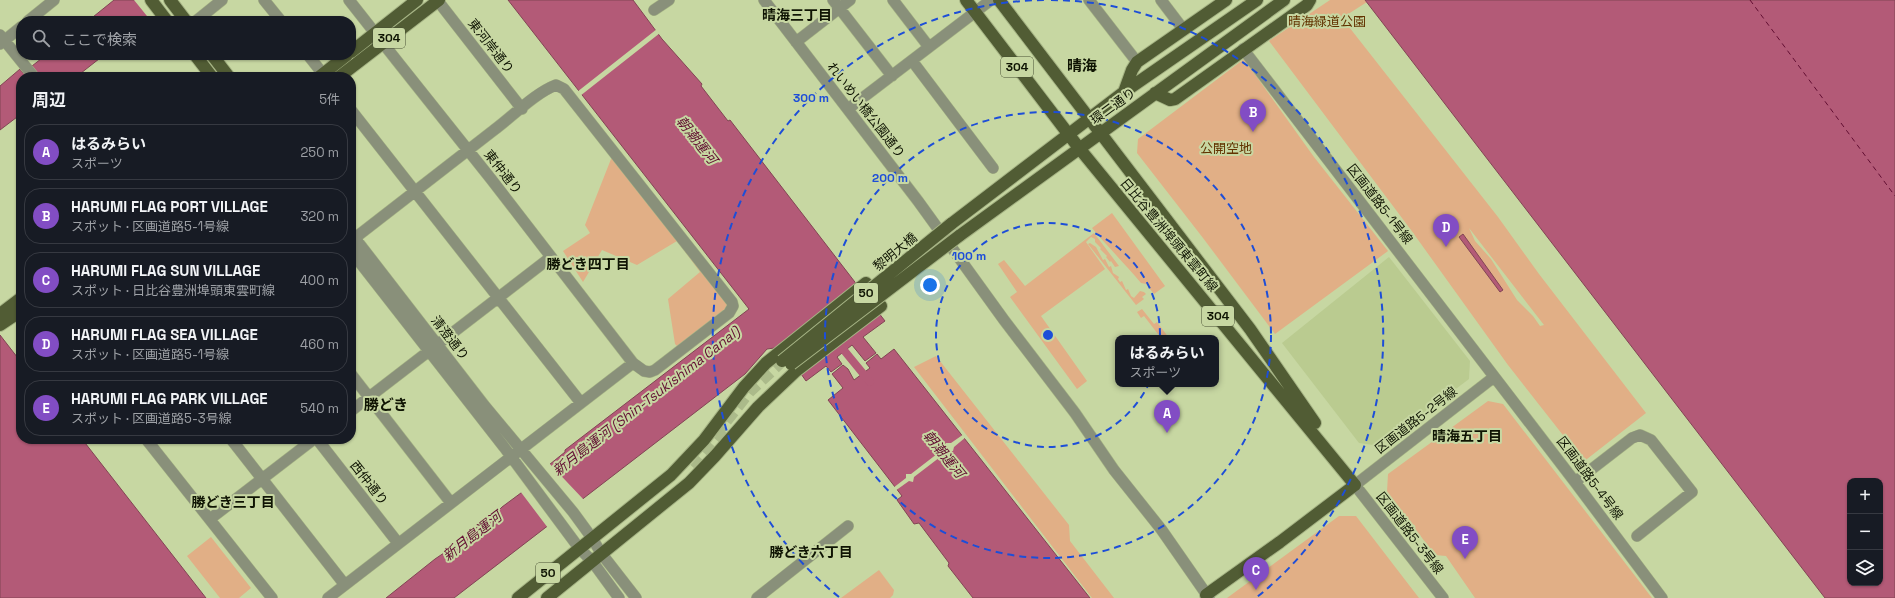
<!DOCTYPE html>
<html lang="ja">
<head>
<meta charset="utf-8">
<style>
  body { margin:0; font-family:"Space Grotesk","Noto Sans JP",sans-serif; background:#242831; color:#f1f3f6 }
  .controls { position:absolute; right:12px; bottom:12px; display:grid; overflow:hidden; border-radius:8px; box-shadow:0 1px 3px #0004 }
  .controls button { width:36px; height:36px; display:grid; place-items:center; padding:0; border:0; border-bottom:1px solid #363941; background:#171b24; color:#f1f3f6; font:20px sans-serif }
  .you { position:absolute; left:930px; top:285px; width:14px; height:14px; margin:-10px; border:3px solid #fff; border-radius:50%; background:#1a73e8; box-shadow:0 0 0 6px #1a73e833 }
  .badge { display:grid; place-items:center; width:26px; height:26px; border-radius:50%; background:#824dc4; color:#fff; font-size:13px; font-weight:700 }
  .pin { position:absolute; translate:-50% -33px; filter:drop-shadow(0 1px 2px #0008) }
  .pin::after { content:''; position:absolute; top:21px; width:14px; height:12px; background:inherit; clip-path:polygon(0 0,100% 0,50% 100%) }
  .popup { position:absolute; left:1115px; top:335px; width:104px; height:52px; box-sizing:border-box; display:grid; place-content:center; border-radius:8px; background:#171b24; filter:drop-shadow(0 1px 3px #0005); font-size:13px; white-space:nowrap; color:#9ea1a6 }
  .popup b { font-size:15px; color:#f1f3f6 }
  .popup::after { content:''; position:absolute; left:50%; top:100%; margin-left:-8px; border:8px solid transparent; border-top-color:#171b24 }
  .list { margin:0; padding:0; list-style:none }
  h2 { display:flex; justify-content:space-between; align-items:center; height:52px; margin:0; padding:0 16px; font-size:17px }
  h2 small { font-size:13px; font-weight:400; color:#9ea1a6 }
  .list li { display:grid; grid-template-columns:26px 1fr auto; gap:12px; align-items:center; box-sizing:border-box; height:56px; margin:0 8px 8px; padding:0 8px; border:1px solid #363941; border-radius:16px }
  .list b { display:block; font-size:15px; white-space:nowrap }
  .list p { margin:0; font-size:13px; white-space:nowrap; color:#9ea1a6 }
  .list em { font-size:13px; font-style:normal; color:#9ea1a6 }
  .icon { flex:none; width:22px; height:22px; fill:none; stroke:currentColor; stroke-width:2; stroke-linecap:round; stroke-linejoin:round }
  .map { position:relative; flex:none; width:1895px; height:598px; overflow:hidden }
  .search { position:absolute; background:#171b24; box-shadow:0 1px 3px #0004; left:16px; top:16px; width:340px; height:44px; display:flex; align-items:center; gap:10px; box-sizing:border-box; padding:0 14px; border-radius:16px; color:#9ea1a6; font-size:15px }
  .panel { position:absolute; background:#171b24; box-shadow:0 1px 3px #0004; left:16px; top:72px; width:340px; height:372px; border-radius:16px }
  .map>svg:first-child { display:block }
  .built { fill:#bacb90 }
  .green { fill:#e1af86; fill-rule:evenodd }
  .water { fill:#b35a77; stroke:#824554; fill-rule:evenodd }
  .pier { fill:#c7d7a2 }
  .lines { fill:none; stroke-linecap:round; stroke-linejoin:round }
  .canal { stroke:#b35a77; stroke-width:8 }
  .ferry { stroke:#620e32; stroke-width:1; stroke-dasharray:5 4; stroke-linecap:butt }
  .major-tunnel { stroke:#abba8a; stroke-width:12; stroke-dasharray:12 6; stroke-linecap:butt }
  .minor-casing { stroke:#a6b485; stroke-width:12 }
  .major-casing { stroke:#a6b485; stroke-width:14 }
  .minor { stroke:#89907a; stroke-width:11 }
  .major { stroke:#515c34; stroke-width:12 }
  .major-bridge-casing { stroke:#a6b485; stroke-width:14; stroke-linecap:butt }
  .major-bridge { stroke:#515c34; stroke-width:12 }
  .ring { fill:none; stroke:#1d4ed8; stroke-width:2; stroke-dasharray:7 5 }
  .labels { text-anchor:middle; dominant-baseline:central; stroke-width:4; stroke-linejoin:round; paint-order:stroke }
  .shield { fill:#c7d7a2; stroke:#464e33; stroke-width:1 }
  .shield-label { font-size:12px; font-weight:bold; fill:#0f1403 }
  .park-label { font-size:13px; fill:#623300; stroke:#c7d7a2 }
  .street-label { font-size:13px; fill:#0f1403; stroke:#c7d7a2 }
  .neighbourhood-label { font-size:14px; font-weight:bold; fill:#0f1403; stroke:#c7d7a2 }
  .water-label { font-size:14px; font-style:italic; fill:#620e32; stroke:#c7d7a2 }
  .quarter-label { font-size:15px; font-weight:bold; fill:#0f1403; stroke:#c7d7a2 }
  .centre { fill:#1d4ed8; stroke:#c7d7a2; stroke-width:2 }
  .ring-label { font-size:12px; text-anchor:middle; font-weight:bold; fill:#1d4ed8; stroke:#c7d7a2; stroke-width:4; stroke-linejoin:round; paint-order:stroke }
</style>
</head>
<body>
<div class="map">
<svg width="1895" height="598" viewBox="0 0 1895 598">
  <rect width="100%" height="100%" fill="#c7d7a2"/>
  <path class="built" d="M1389 257 1470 361 1469 379 1380 446 1359 443 1282 343Z"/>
  <path class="green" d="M1330 0H1365L1367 2 1342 18 1498 217 1539 274 1646 413 1578 466 1571 458 1577 453 1508 365 1411 230 1269 41ZM1469 228 1544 325 1540 326 1533 316 1517 300 1491 259 1475 241Z
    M1244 59 1314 157 1388 251 1275 334 1203 238 1137 153 1138 139Z
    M613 154 731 305 677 346 675 344 668 299 700 272 677 241 637 265 602 250 583 282 563 251 590 233 585 225Z
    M1112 213 1165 286 1154 294 1146 284 1141 283C1125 264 1108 247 1092 228Z
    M1094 233 1119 266 1115 267 1111 261 1110 262 1106 257 1107 256 1100 249 1101 248 1095 242V239L1091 237 1086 242 1105 269 1041 316 1087 381 1077 389 1010 297 1017 292 998 264 1004 260 1025 286Z
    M1090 243 1096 247 1103 260 1105 259 1109 267 1111 266 1113 273 1119 277 1118 279 1120 282 1122 281 1126 290 1128 289 1131 296 1134 298 1140 291 1144 292 1146 294 1142 297 1144 299 1136 305 1088 244Z
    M1142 309 1154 324 1157 322 1169 338H1161L1144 316 1141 318 1137 312Z
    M936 356 1069 525 1070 541 1114 598H1092L914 367Z
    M1488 401 1503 404 1652 598H1475L1446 556 1435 555 1387 492 1388 474Z
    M1339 516H1356L1419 598H1227Z
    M211 537 251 588 239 598H220L187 556Z
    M879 570 894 590 893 595 890 598H841Z"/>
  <path class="water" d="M114 0H175L148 21H88Z
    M508 0H633L662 39 702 84 701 86 728 121 730 120 885 321 863 337 876 353 865 361 852 345 837 357 842 364 831 372 826 366 806 381 782 347 767 349 745 374 454 598H386L435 559 466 538 474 529 489 520 502 507 529 487 539 473 565 452V450L749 309Z
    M1365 0H1895V598H1825ZM1850 481H1880V583H1850Z
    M46 55H104L76 77H21V114L0 130V86L20 69 23 73Z
    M1463 234 1503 290 1500 292 1459 237Z
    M0 335 21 362V439H82L206 598H0Z
    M894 349 1090 598H973L948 566 949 563 919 523 914 524 897 500 902 496 828 400 843 388 832 374 843 365 848 369 854 380 870 368 866 363 877 354 881 359Z"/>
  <path class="pier" d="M134 0H177L151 21Z
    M657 29 660 33 580 96 577 92Z
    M964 434 966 437 954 447 953 451H948L914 477 913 482 909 481 895 491 893 488 906 478V474H911L946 447V443H951Z
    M549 463 584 500 548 528 520 491 528 485 538 472Z"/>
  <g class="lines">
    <path class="canal" d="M838 343 870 382"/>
    <path class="ferry" d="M1750 0 1895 196"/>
    <path class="major-tunnel" d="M715 435 749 392 782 361
      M695 469 729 430"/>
    <defs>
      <path id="minor" d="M264 0 281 21
        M349 0C396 60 443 119 491 179L633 363 644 371 650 372 655 370 729 313 733 306 732 302 564 89 556 85C535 93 513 116 494 130 447 167 399 204 351 241
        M764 0 918 201 1004 320 1075 413 1114 470 1161 529 1209 598
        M833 0 892 76
        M893 0 929 47
        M1089 0 1137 62
        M1161 0 1183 29
        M438 1 522 109
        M654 10 669 0
        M28 21 54 0
        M196 21 222 0
        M0 35 34 77
        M796 42 850 0
        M0 44 21 27
        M1243 49 1575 482 1662 598
        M308 55 323 74
        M916 66 993 168
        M848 109 991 0
        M351 110 581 403
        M351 233 484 405 573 512 592 538 601 553 636 598
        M351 251 504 447 579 548 592 561 619 598
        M351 374 451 503
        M351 411 551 257
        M146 439 272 598
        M231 439 345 585
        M317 439 398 543
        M1575 482 1632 438 1640 435 1651 440 1692 492 1637 536
        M210 519 314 439
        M328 598 633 363
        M757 598 848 526
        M1443 598 1355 485 1494 377"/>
      <path id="major" d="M151 0 167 21
        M170 0 186 21
        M966 0 1079 148 1355 485
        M999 0 1250 329 1315 423
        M351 52 417 0
        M195 55 212 77
        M212 55 229 77
        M319 77 347 55
        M339 77 439 0
        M1124 92 1132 70 1137 62 1226 0
        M1155 93 1170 100 1175 99 1307 5 1310 0
        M951 224 1124 92 1257 0
        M959 236 1284 0
        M0 314 21 298
        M0 325 21 311
        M1206 595 1280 542 1355 485
        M518 598 671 475 704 440 744 387 766 363 866 283
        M547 598 689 483 715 456 758 407 796 371 881 306"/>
    </defs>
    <use href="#minor" class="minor-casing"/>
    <use href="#major" class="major-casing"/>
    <use href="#minor" class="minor"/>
    <use href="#major" class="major"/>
    <defs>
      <path id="major-bridge" d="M782 361 951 224
        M791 364 959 236"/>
    </defs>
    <use href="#major-bridge" class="major-bridge-casing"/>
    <use href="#major-bridge" class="major-bridge"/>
  </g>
  <g class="ring">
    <circle cx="1048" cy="335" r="112"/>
    <circle cx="1048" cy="335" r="223"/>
    <path d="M839 597A335 335 0 0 1 1045 0M1051 0A335 335 0 0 1 1257 597"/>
  </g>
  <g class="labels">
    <g class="shield">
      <rect x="373" y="28" width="32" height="20" rx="3"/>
      <rect x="1001" y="57" width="32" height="20" rx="3"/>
      <rect x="854" y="283" width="24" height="20" rx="3"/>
      <rect x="1202" y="306" width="32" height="20" rx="3"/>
      <rect x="536" y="563" width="24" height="20" rx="3"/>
    </g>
    <g class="shield-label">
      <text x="389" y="38">304</text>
      <text x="1017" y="67">304</text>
      <text x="866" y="293">50</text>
      <text x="1218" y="316">304</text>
      <text x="548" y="573">50</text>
    </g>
    <g class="park-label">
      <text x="1327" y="21">晴海緑道公園</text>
      <text x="1226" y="148">公開空地</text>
    </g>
    <g class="street-label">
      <text transform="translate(491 46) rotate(52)">東河岸通り</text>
      <text transform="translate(1113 106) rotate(-36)">環二通り</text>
      <text transform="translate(866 110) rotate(52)">れいめい橋公園通り</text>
      <text transform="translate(503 172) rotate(52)">東仲通り</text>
      <text transform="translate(1380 204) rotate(52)">区画道路5-1号線</text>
      <text transform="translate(1169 235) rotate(50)">日比谷豊洲埠頭東雲町線</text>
      <text transform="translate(895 252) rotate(-39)">黎明大橋</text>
      <text transform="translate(450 338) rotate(52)">清澄通り</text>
      <text transform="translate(1416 420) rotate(-38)">区画道路5-2号線</text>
      <text transform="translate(1590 478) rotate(53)">区画道路5-4号線</text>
      <text transform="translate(369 483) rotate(52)">西仲通り</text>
      <text transform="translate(1410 533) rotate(52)">区画道路5-3号線</text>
    </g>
    <g class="neighbourhood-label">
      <text x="797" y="15">晴海三丁目</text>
      <text x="588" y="264">勝どき四丁目</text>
      <text x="1467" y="436">晴海五丁目</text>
      <text x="233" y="502">勝どき三丁目</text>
      <text x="811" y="552">勝どき六丁目</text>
    </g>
    <g class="water-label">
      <text transform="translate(697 140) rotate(52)">朝潮運河</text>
      <text transform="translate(646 401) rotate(-38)">新月島運河 (Shin-Tsukishima Canal)</text>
      <text transform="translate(944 454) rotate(51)">朝潮運河</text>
      <text transform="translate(472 536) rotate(-38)">新月島運河</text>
    </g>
    <g class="quarter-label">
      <text x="1082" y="65">晴海</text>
      <text x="386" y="404">勝どき</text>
    </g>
  </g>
  <circle cx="1048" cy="335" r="6" class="centre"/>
  <g class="ring-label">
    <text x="811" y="102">300 m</text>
    <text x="890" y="182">200 m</text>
    <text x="969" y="260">100 m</text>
  </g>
</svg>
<div class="controls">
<button>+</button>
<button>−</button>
<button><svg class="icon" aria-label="layers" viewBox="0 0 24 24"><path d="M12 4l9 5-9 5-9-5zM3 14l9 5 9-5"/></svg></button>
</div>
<div class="you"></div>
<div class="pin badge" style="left:1167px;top:433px">A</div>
<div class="popup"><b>はるみらい</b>スポーツ</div>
<div class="pin badge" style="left:1253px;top:132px">B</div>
<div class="pin badge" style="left:1256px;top:590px">C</div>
<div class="pin badge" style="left:1446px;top:247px">D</div>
<div class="pin badge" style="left:1465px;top:559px">E</div>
<div class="search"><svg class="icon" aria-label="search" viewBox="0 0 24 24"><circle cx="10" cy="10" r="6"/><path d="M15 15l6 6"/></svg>ここで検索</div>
<section class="panel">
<h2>周辺<small>5件</small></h2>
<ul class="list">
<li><span class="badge">A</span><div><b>はるみらい</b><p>スポーツ</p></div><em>250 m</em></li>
<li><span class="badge">B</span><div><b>HARUMI FLAG PORT VILLAGE</b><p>スポット · 区画道路5-1号線</p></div><em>320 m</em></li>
<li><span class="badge">C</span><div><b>HARUMI FLAG SUN VILLAGE</b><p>スポット · 日比谷豊洲埠頭東雲町線</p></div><em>400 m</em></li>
<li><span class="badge">D</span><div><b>HARUMI FLAG SEA VILLAGE</b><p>スポット · 区画道路5-1号線</p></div><em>460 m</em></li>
<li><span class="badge">E</span><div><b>HARUMI FLAG PARK VILLAGE</b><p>スポット · 区画道路5-3号線</p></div><em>540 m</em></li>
</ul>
</section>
</div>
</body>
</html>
